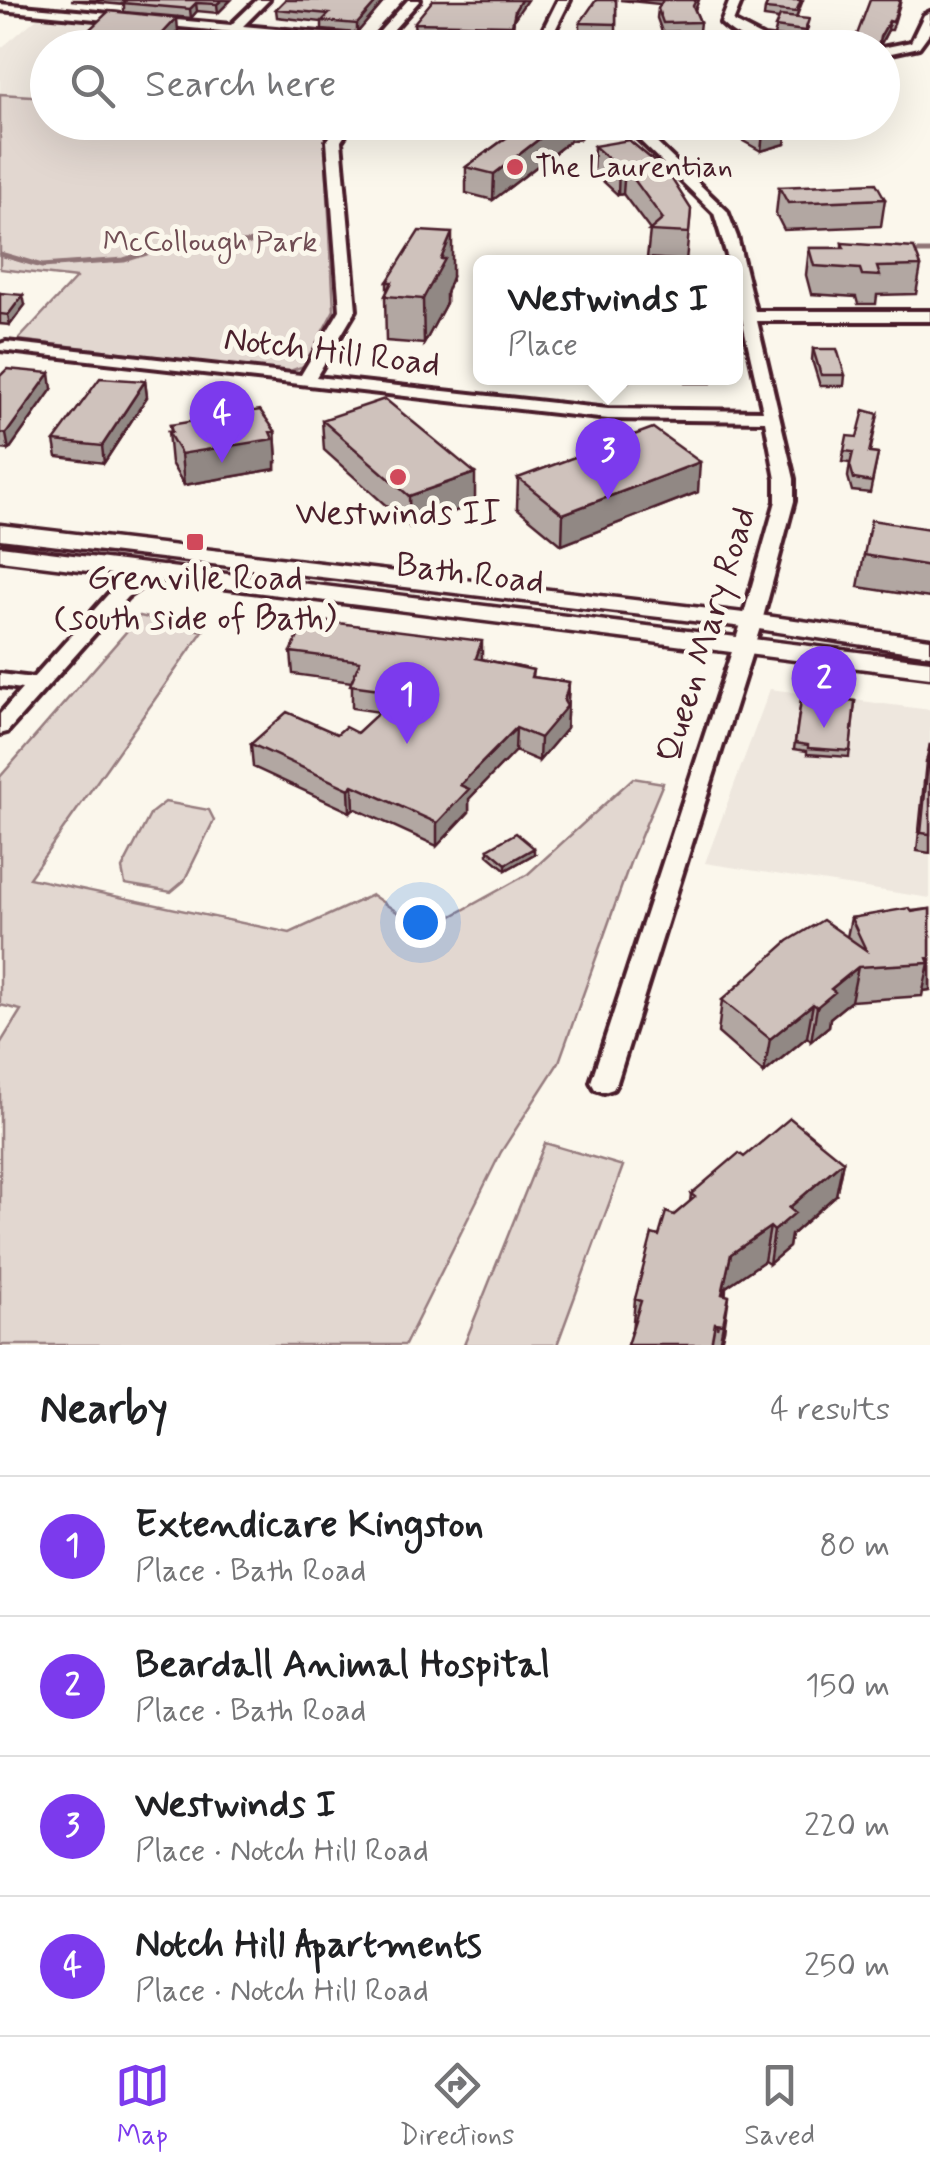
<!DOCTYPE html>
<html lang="en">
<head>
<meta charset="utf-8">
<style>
  body { margin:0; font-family:Mynerve,sans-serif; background:#f2f2f2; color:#202124 }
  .you { position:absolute; left:420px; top:922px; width:35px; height:35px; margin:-25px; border:8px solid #fff; border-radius:50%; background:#1a73e8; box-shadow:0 0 0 15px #1a73e833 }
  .badge { display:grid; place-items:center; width:65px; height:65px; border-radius:50%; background:#7c3aed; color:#fff; font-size:32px; font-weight:700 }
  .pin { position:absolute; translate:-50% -82px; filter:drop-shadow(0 2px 5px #0008) }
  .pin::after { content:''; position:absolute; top:52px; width:35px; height:30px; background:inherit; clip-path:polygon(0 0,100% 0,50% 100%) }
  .popup { position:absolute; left:473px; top:255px; width:270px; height:130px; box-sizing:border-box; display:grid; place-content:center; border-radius:15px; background:#fff; filter:drop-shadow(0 2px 8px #0005); font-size:32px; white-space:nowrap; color:#757577 }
  .popup b { font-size:38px; color:#202124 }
  .popup::after { content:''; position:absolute; left:50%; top:100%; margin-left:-20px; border:20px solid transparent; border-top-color:#fff }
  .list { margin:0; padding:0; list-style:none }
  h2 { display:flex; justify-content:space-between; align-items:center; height:130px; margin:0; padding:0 40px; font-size:42px }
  h2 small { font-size:32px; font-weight:400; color:#757577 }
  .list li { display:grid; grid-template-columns:65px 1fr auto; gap:30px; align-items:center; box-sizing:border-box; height:140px; padding:0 40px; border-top:2px solid #e0e0e0 }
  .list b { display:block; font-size:38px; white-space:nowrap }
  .list p { margin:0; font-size:32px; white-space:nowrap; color:#757577 }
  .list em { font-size:32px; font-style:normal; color:#757577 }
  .icon { flex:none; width:55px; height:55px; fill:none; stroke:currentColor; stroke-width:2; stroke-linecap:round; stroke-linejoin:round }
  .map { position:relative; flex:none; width:930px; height:1345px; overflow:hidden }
  .search { position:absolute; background:#fff; box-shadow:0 10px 40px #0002; left:30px; right:30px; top:30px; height:110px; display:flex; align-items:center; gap:25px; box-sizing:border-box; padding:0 35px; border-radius:55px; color:#757577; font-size:38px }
  .sheet { height:690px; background:#fff }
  nav { display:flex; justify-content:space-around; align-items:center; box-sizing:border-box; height:140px; border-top:2px solid #e0e0e0; background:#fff; font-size:28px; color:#757577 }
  nav a { display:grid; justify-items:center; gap:5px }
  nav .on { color:#7c3aed }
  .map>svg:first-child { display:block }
  .built { fill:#eee7de }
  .green { fill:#e2d7d0; stroke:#967b7e; stroke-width:2.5 }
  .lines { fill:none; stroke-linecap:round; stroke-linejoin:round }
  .stream { stroke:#907477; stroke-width:5 }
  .minor-casing { stroke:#4a1f2b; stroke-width:8 }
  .major-casing { stroke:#4a1f2b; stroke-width:7 }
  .minor { fill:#fbf7ec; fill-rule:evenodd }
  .major { fill:#fbf7ec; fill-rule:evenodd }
  .wall { fill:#b2a7a2; stroke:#4a1f2b; stroke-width:2.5 }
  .shaded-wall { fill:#918884; stroke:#4a1f2b; stroke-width:2.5 }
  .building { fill:#cfc2bc; stroke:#4a1f2b; stroke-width:2.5 }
  .poi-dot { fill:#d1495b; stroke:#fbf7ec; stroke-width:4 }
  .labels { text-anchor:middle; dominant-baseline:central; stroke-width:10; stroke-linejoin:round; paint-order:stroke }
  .far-poi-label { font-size:30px; fill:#4a1f2b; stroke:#fbf7ec; text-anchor:start }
  .far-park-label { font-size:30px; fill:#704d54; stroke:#fbf7ec }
  .street-label { font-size:35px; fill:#4a1f2b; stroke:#fbf7ec }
  .poi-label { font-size:35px; fill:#4a1f2b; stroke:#fbf7ec }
</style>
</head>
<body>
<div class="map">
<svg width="930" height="1345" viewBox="0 0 930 1345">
  <rect width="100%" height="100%" fill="#fbf7ec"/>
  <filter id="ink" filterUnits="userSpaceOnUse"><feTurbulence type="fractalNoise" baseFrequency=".01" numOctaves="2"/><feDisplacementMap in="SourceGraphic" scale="20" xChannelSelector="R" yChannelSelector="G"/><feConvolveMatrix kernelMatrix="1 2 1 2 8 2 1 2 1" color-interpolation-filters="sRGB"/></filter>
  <g filter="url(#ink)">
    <path class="built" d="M42 14 293 38 284 48H48L47 97 0 94V49Z
      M770 689 930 710V898L705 863Z"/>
    <path class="green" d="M0 94 47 97 48 122 330 123 325 138 334 310 304 366 287 372 18 340 76 278 0 269Z
      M140 616 203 631 29 878 290 933 372 895 425 931 528 874 633 778 663 783 631 860 559 1062 501 1152 405 1345H0V1044L21 1010 0 1005V777Z
      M165 802 209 810 214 820 184 881 171 892 125 884 122 869 151 813Z
      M545 1143 623 1166 557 1345H464Z"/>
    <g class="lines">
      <path class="stream" d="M911 252H930
        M0 254 42 266 124 260 166 247 258 242 306 244"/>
      <defs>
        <path id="minor" d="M257 0H269L243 26 374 38 408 0H420L385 39 548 41 544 28 558 0H570L556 28 561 48H402L0 10V4L231 25Z
          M730 0H742L733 22 764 38 839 48C798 48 752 54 721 23Z
          M930 12V32L919 47 882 55V48L911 42 924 15Z
          M341 122H354L341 141 356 310 316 377 608 409 763 411 736 292V262H729L714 213 621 122H635L727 211 737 237 755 311H930V321H757L794 479V501L762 621 617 1082 613 1089 604 1092 595 1089 591 1082 742 621 776 501V479L765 421 608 419 0 350V344L6 342 301 375 340 310 327 141Z
          M165 566 172 568 174 572 172 576 144 585 127 597 7 732 0 734V714L22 689 0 686V674L33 678 113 589 130 577Z"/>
        <path id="major" d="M0 525 752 614 930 639V655L752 628 0 539Z
          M0 546 930 661V677L0 560Z"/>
      </defs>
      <use href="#minor" class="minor-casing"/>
      <use href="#major" class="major-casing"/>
      <use href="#minor" class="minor"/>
      <use href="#major" class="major"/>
    </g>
    <path class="wall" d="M71 0H231L218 13 197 11 191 18 124 12V5Z
      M285 0H385L357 33 322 30V22L277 17 276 9Z
      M616 0V33L580 32V23Z
      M620 0H699L695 10 700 22 699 31 662 32 657 18 658 9 660 4Z
      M769 0H803L796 18 808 28 804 40 774 36 779 19 764 17 765 9Z
      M901 0 892 30H888L879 48H852Z
      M514 19 512 33 415 31 414 23Z
      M528 122H580V139L570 141 493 200 466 193V167Z
      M709 122H788L785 144 761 151Z
      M594 146 691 209 686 261 647 258 650 230 623 194 618 195 593 172Z
      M779 187 885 199 881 226 784 230 776 214Z
      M842 243 921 266 916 294 877 295 876 304H858L856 297 811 294 806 275 809 248H842Z
      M452 277 446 293V303L424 344 386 341 385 296 387 292V282Z
      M0 293 25 305 10 325 0 324Z
      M813 349 845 375 844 386H820L812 360Z
      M0 376 52 389 9 450 0 449Z
      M517 378H562L560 382Z
      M602 378H629L628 382 602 379Z
      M684 378H712L711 383H685Z
      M145 381 147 397 104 463 57 457 54 441Z
      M878 414 870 453 878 454 870 493 852 491 848 477 850 463 842 462 844 451Z
      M322 420 475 504 410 527 324 450Z
      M170 425 275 431 277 462H275V469L184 485 171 463 168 432H171Z
      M518 478 698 492 562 545 517 508Z
      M930 529V598L858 587 864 555Z
      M291 652 482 659 533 670 532 677 569 682 566 729 539 761 515 751 469 799V812L437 846 354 808 350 812 253 767 251 744 357 733 380 712 352 708V682L293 674Z
      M802 693 855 701 849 757 807 754V751L794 749Z
      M930 744V853L917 851 926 762Z
      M488 849 534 854 506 870 488 855Z
      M930 909V990L923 991 922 996 851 1001 830 1018 829 1026 811 1041 807 1037 764 1073 718 1033 722 1000 847 937 851 918Z
      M744 1157 843 1161 836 1195 791 1235 789 1247 769 1264 764 1261 726 1287 724 1330 720 1345H627L632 1332 635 1299 659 1236 674 1215 690 1202 691 1194Z"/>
    <path class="shaded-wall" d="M222 0H231L218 13 217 4Z
      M378 0H385L357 33V24Z
      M521 0H527L514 19 512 33 515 10Z
      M196 3 197 11 191 18 190 9Z
      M177 18 178 31 163 48H149Z
      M889 21 888 30 878 48 880 37Z
      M561 122H580V139L570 141 493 200 494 174Z
      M774 122H788L785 144 761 151 764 125Z
      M625 167 623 194 618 195 619 168Z
      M452 233V277L446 293V303L424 344 423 299Z
      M23 295 25 305 10 325 8 315Z
      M50 373 52 389 9 450 6 434Z
      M145 381 147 397 104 463 102 446Z
      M275 431 277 462H275V469L184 485 181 454Z
      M700 462 698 492 562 545 563 514Z
      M475 473V504L410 527 409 496Z
      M482 641V664L476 658Z
      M569 682 566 729 539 761 540 738 564 701Z
      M516 728 515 751 469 799V812L437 846V823L460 785Z
      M353 785 354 808 350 812 349 789Z
      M534 848V854L506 870V864Z
      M930 957V990L923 991 929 963 927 958Z
      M858 967 851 1001 830 1018 829 1026 811 1041 817 1007 831 989Z
      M813 1004 807 1037 764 1073 770 1039Z
      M843 1161 836 1195 791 1235 789 1247 769 1264 774 1231 789 1208Z
      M770 1227 764 1261 726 1287 717 1328 722 1294 731 1254Z
      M729 1296 724 1330 719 1345 723 1324Z"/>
    <path class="building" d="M127 0H222L217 4 196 3 190 9 123 3Z
      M285 0H378L357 24 322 21 329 14 276 9Z
      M433 0H521L515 10 512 25 414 23Z
      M596 0H616V24L580 23Z
      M663 0H696L693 6 700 22 663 23 658 9Z
      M769 0H801L796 12 765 9Z
      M870 0H900L893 22 889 21 880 37 878 48H852Z
      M109 11 177 18 149 48H101L73 45Z
      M780 16 809 19 805 31 775 27Z
      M309 34 374 42 369 48H297Z
      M166 39 222 43 219 48H158Z
      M770 41 800 43 798 48H767Z
      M528 122H561L494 174 466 167Z
      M629 140 668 173 691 209 689 233 649 231 663 219 625 167 619 168 594 146Z
      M876 183 885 199 788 203 779 187Z
      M419 231 452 233 441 259H445L423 299 385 296 392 282H387Z
      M842 243 914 248 921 266 877 267 880 276 862 275 860 269 814 266 809 248H844Z
      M0 293 23 295 8 315 0 314Z
      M813 349H837L845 375H821Z
      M7 369 50 373 6 434 0 433V376Z
      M100 378 145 381 102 446 54 441Z
      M385 399 475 473 409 496 322 420Z
      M260 410 275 431 270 432 273 439 181 454 168 432H172L170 425Z
      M864 410 878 414 869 453 878 454 872 482 854 479 850 465 853 452 844 451 847 436 857 437Z
      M653 428 700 462 563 514 518 478Z
      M871 520 930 529V566L864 555Z
      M306 619 482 641 476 658 533 670 531 677 569 682 564 701 567 706 540 738 516 728 460 785 469 789 437 823 353 785 349 789 251 744 287 712 337 734 345 727 357 733 401 692 350 685 360 661 291 652Z
      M802 693 855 701 850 751 808 748V745L795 743Z
      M930 744V834L921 833Z
      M516 833 534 848 506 864 488 849Z
      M909 908 912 912 930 909V957L927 958 929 963 858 967 831 989 835 992 817 1007 813 1004 770 1039 722 1000 788 941 823 920 866 950 851 918Z
      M790 1118 843 1161 789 1208 795 1213 774 1231 770 1227 731 1254 722 1294 729 1296 723 1324 715 1323 711 1345H627L641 1301 635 1299 652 1234 659 1236 666 1212 674 1215 695 1197 691 1194 739 1153 744 1157Z"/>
  </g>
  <g class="poi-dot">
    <circle cx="515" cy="167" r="10"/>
    <circle cx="398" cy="477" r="10"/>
    <rect x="185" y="532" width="20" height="20" rx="5"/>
  </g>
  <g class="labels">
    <g class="far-poi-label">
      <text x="535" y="167">The Laurentian</text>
    </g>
    <g class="far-park-label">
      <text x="210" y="242">McCollough Park</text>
    </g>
    <g class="street-label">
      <text transform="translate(332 352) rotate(7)">Notch Hill Road</text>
      <text transform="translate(470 574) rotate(7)">Bath Road</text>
      <text transform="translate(707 635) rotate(-73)">Queen Mary Road</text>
    </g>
    <g class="poi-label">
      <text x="398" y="514">Westwinds II</text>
      <text x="195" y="579">Grenville Road<tspan x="195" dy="40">(south side of Bath)</tspan></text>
    </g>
  </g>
</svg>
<div class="you"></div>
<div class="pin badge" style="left:407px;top:744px">1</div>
<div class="pin badge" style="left:824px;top:728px">2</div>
<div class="pin badge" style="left:608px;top:500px">3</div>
<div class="popup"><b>Westwinds I</b>Place</div>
<div class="pin badge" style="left:222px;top:463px">4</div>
<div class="search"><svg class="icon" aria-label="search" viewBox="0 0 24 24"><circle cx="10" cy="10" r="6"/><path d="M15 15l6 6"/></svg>Search here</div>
</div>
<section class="sheet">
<h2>Nearby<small>4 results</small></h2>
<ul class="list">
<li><span class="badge">1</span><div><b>Extendicare Kingston</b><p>Place · Bath Road</p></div><em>80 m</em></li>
<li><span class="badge">2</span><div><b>Beardall Animal Hospital</b><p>Place · Bath Road</p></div><em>150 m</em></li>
<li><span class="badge">3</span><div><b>Westwinds I</b><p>Place · Notch Hill Road</p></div><em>220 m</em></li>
<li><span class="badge">4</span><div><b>Notch Hill Apartments</b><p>Place · Notch Hill Road</p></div><em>250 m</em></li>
</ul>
</section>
<nav>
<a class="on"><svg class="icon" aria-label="map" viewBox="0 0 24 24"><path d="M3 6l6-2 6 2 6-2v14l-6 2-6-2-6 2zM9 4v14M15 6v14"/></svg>Map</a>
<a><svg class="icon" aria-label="directions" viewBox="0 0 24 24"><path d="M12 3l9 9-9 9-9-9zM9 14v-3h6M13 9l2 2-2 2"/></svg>Directions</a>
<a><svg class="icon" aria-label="saved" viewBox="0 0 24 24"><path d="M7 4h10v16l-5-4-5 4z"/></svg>Saved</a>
</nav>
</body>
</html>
